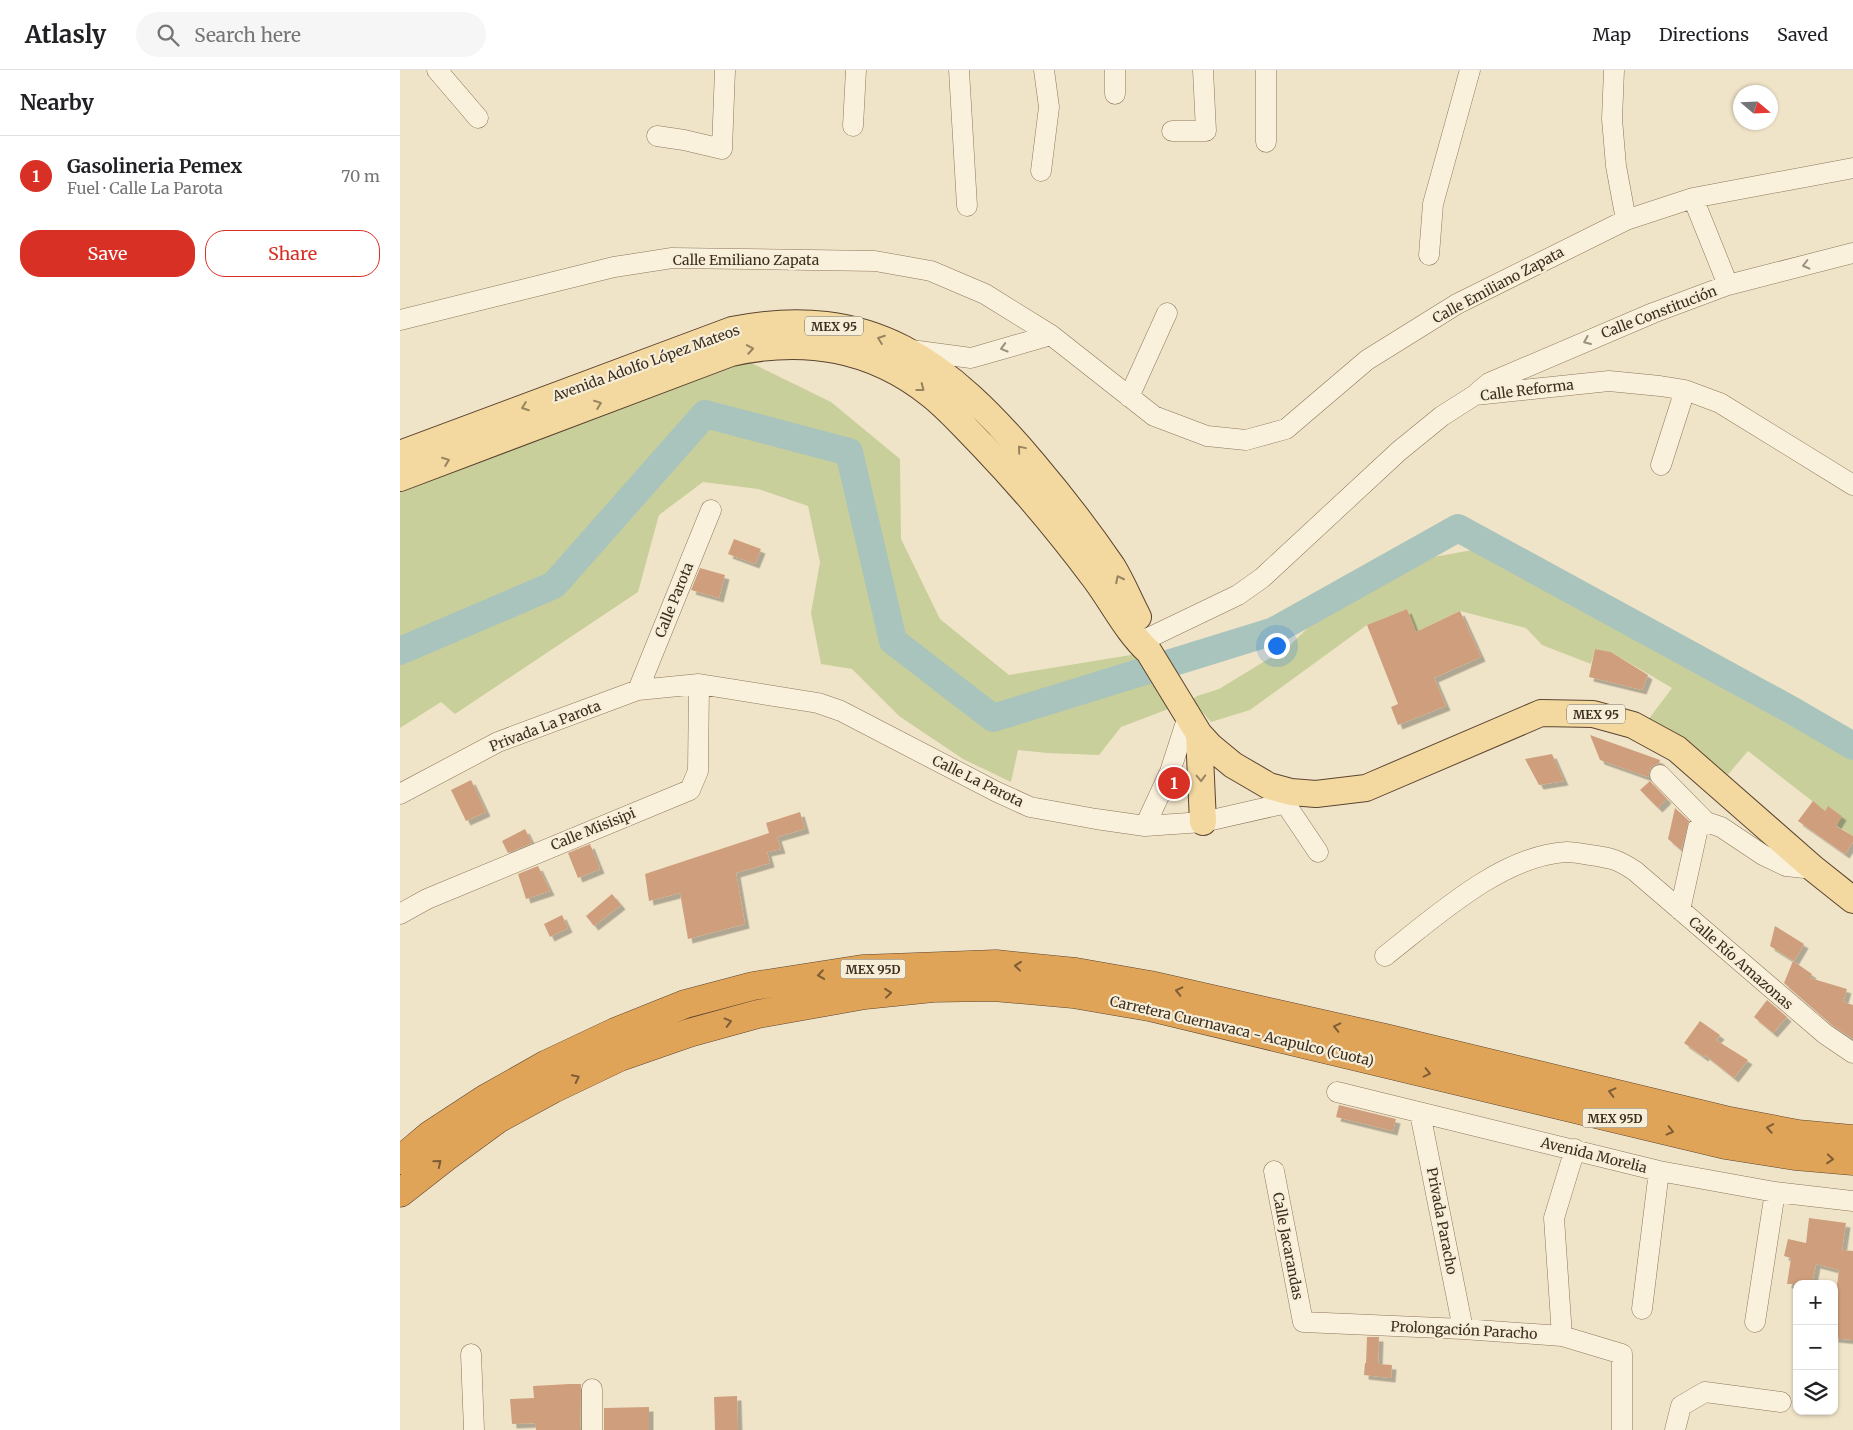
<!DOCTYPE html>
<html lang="en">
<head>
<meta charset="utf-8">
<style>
  body { margin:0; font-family:Merriweather,serif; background:#f6f6f6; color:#202124 }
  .controls { position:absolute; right:15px; bottom:15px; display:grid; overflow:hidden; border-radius:10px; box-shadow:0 1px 4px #0004 }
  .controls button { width:45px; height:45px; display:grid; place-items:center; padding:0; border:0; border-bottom:1px solid #e0e0e0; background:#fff; color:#202124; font:25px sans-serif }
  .compass { position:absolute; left:1333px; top:15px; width:45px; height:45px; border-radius:50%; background:#fff; box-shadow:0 1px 4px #0004; rotate:109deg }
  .you { position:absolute; left:876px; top:575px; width:18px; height:18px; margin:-12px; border:4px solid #fff; border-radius:50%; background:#1a73e8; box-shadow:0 0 0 8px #1a73e833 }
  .badge { display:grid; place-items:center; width:32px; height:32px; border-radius:50%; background:#d93025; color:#fff; font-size:16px; font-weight:700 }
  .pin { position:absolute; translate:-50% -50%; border:2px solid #fff; box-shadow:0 1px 5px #0006 }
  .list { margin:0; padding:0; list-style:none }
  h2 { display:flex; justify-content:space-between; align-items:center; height:65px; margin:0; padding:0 20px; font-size:21px }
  h2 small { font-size:16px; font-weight:400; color:#757577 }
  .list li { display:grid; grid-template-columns:32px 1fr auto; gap:15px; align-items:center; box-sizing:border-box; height:80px; padding:0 20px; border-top:1px solid #e0e0e0 }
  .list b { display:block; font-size:19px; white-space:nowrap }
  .list p { margin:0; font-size:16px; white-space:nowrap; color:#757577 }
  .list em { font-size:16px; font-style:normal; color:#757577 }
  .actions { display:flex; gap:10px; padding:15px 20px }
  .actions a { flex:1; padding:11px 0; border:1px solid #d93025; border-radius:20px; text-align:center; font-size:18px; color:#d93025 }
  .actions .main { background:#d93025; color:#fff }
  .icon { flex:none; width:28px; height:28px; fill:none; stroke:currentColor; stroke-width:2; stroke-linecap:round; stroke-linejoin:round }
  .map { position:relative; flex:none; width:1453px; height:1360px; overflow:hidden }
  header { display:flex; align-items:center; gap:30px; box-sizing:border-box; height:70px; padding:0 25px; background:#fff; border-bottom:1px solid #e0e0e0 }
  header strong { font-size:24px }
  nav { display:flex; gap:28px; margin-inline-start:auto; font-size:18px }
  .search { width:350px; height:45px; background:#f6f6f6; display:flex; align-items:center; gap:12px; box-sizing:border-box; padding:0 18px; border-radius:28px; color:#757577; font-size:19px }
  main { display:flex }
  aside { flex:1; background:#fff }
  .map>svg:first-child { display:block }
  .green { fill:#c9cf9b }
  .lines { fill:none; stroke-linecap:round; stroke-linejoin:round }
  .river { stroke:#a9c4bc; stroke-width:28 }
  .building { fill:#cf9f7d; filter:url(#shadow) }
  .minor-casing { stroke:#8d765c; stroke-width:21 }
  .major-casing { stroke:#5b4430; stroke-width:28 }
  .highway-casing { stroke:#5b4430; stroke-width:29 }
  .minor { stroke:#faf1dc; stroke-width:20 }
  .major { stroke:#f3d9a0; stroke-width:26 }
  .highway { stroke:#e0a458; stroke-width:28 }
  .oneway { stroke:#9c907e }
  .oneway2 { stroke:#988460 }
  .oneway3 { stroke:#7e5d36 }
  .labels { text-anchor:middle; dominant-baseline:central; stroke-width:4.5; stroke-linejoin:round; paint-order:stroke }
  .shield { fill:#f7eed8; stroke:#756857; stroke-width:1 }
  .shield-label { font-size:12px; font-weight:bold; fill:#3d2e20 }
  .street-label { font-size:14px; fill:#3d2e20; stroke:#f7eed8 }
</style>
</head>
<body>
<header>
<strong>Atlasly</strong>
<div class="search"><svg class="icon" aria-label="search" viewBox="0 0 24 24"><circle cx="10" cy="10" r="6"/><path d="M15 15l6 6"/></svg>Search here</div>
<nav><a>Map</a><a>Directions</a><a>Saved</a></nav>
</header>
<main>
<aside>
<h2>Nearby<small></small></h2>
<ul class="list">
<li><span class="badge">1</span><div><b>Gasolineria Pemex</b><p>Fuel · Calle La Parota</p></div><em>70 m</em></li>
</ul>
<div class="actions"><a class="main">Save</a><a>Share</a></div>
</aside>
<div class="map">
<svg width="1453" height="1360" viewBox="0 0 1453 1360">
  <defs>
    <filter id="shadow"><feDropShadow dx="4.5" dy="4.5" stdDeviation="0" flood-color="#0004"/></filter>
  </defs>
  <rect width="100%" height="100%" fill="#f0e4c8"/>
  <path class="green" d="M331 283 431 332 500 389 501 469 540 549 609 605 749 582 792 630 797 626 819 619 888 577 942 525 1012 491 1083 478 1144 496 1368 639 1453 685V766L1436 755 1442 746 1428 736 1425 741 1348 681 1325 708 1248 650 1272 618 1211 582 1195 579 1191 594 1142 575 1126 558 1060 541 1016 562 1007 539 967 555 850 640 811 652 792 630 721 657 699 685 647 683 618 680 611 712 563 689 499 646 452 599 421 594 411 543 420 492 408 436 358 419 303 412 259 445 238 522 55 644 41 632 0 658V409Z"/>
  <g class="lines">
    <path class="river" d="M0 581 154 515 305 344 449 382 493 571 593 648 874 561 1058 458 1393 641 1453 676"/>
  </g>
  <path class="building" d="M334 469 361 479 355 494 328 484Z
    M300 498 325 505 319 528 291 520Z
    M1007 539 1016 562 1060 541 1081 587 1034 608 1046 636 998 655 991 637 998 634 967 555Z
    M1195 579 1211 582 1248 605 1242 620 1189 607Z
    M1190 665 1260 690 1259 693 1251 697 1248 707 1200 690Z
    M1152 684 1164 711 1139 715 1125 689Z
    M71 710 86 742 66 751 51 720Z
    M1250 711 1267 729 1258 738 1240 720Z
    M1413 731 1425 741 1428 736 1442 746 1436 756 1453 766V772L1445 784 1398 751Z
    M1275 738 1289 751 1281 780 1268 769Z
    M400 742 405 759 377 767 381 779 367 782 370 793 336 803 345 854 288 869 280 823 249 831 245 804 369 763 366 753Z
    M125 759 132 773 108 783 102 771Z
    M190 774 200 799 178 808 168 783Z
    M138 796 150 821 126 829 118 804Z
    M212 824 221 835 194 856 186 846Z
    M162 845 168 858 150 867 144 854Z
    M1375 856 1404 874 1394 891 1370 876Z
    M1393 891 1412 904 1410 908 1447 919 1443 932 1453 935V969L1432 955 1384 913Z
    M1367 930 1387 947 1373 963 1354 947Z
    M1300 951 1320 965 1316 970 1348 990 1334 1008 1305 985 1304 987 1284 973Z
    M939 1035 996 1049 993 1061 936 1047Z
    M1409 1148 1446 1153 1442 1180 1453 1181V1270L1434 1268V1238L1439 1200 1416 1194 1412 1214H1387L1391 1188 1384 1186 1388 1169 1406 1173Z
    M967 1267H979L978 1294 992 1295 991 1308 964 1305 965 1293H966Z
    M170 1314H181L180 1360H136L135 1353 112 1354 110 1329 134 1328 133 1316Z
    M337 1326 338 1360H315L314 1327Z
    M249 1337V1360H204V1338Z"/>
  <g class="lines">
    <defs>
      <path id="minor" d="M37 0 78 48
        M559 0 567 136
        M715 0V24
        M1214 0 1212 49 1216 96 1226 150
        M453 56 456 0
        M772 61H806L803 0
        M257 66 284 70 322 79 325 0
        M866 72V0
        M641 101 649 37 644 0
        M1293 128 1328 215
        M1029 185 1033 134 1070 0
        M0 250 214 197 272 188 475 191 531 201 585 224 651 265 754 346 807 366 846 370 886 359 967 290 1057 234 1226 150 1293 128 1453 98
        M511 280 571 288 651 265
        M1077 323 1089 313 1253 243 1328 215 1453 183
        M729 327 767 243
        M1261 395 1285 320
        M738 573 838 525 862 508 999 381 1042 346 1075 325 1209 311 1260 316 1285 320 1320 333 1453 415
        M238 620 311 440
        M1260 705 1306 752 1321 757 1363 785 1386 796 1414 799
        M0 724 98 672 238 620 299 614 418 633 441 641 597 722 630 737 696 749 745 756 803 752 878 735 891 722
        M883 730 918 782
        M745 756 770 702 788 646
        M1280 840 1298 758 1306 752
        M0 844 27 829 290 720 298 701 299 614
        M985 886C1035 847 1102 785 1167 782 1174 782 1182 784 1190 785 1211 788 1217 789 1235 801L1425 964 1453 983
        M937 1022 1259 1101 1375 1122 1453 1131
        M1020 1043 1063 1259
        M874 1101 903 1252 1063 1259 1162 1266 1222 1284V1360
        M1242 1239 1259 1101
        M1355 1252 1375 1122
        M1162 1266 1154 1148 1175 1079
        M71 1284 74 1360
        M192 1319V1360
        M1275 1360 1281 1336 1305 1322 1381 1332"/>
      <path id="major" d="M0 384 332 260C471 232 549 293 634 394 662 427 688 461 712 496 722 512 729 530 738 547
        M0 408 331 283C404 267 471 277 531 325 550 340 566 359 583 376 623 418 660 462 695 509 713 533 727 562 749 582L799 664 810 676 833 695 869 716 891 722 916 724 966 718 1141 643 1193 644 1233 655 1277 679 1414 799 1453 830
        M799 664 803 752"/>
      <path id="highway" d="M0 1090 30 1065 85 1029 147 994 215 962 285 934 353 916 462 899 596 894 676 902 750 915 985 968 1330 1051 1398 1064 1453 1069
        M0 1123 46 1087 98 1049 153 1019 220 987 289 963 358 944 465 925 533 918 593 917 673 924 749 937 1325 1075 1395 1086 1453 1091"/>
    </defs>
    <use href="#minor" class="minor-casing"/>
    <use href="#major" class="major-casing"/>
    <use href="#highway" class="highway-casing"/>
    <use href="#minor" class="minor"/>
    <use href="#major" class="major"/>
    <use href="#highway" class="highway"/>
  </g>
  <defs><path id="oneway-chevron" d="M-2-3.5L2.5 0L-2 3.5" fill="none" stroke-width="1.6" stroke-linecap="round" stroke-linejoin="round" transform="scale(1.25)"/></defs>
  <g class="oneway">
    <use href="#oneway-chevron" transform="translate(1406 195) rotate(166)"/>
    <use href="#oneway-chevron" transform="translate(1187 271) rotate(157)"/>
    <use href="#oneway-chevron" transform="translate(604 278) rotate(164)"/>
  </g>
  <g class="oneway2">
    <use href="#oneway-chevron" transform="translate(481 269) rotate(-160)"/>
    <use href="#oneway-chevron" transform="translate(350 279) rotate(-10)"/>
    <use href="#oneway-chevron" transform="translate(521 318) rotate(37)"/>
    <use href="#oneway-chevron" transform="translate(198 334) rotate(-21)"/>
    <use href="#oneway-chevron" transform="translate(125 337) rotate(160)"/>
    <use href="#oneway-chevron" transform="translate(621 379) rotate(-130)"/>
    <use href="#oneway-chevron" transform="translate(46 391) rotate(-21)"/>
    <use href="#oneway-chevron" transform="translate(719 509) rotate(-117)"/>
    <use href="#oneway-chevron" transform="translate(801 708) rotate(88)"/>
  </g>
  <g class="oneway3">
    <use href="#oneway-chevron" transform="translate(618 896) rotate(-174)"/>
    <use href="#oneway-chevron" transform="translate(421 905) rotate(172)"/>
    <use href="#oneway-chevron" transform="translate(779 921) rotate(-167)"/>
    <use href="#oneway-chevron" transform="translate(488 923) rotate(-6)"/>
    <use href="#oneway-chevron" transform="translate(328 952) rotate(-15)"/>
    <use href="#oneway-chevron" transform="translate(937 957) rotate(-167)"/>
    <use href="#oneway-chevron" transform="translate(1027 1003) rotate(13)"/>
    <use href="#oneway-chevron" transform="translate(176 1008) rotate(-26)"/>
    <use href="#oneway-chevron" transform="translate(1212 1022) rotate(-166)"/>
    <use href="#oneway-chevron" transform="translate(1370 1058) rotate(-170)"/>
    <use href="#oneway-chevron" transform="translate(1270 1061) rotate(14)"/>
    <use href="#oneway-chevron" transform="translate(1430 1089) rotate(5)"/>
    <use href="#oneway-chevron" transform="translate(38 1093) rotate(-39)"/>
  </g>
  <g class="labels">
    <g class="shield">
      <rect x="405" y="246.5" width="58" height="19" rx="4"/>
      <rect x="1167" y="634.5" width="58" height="19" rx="4"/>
      <rect x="440.5" y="889.5" width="65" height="19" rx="4"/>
      <rect x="1182.5" y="1038.5" width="65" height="19" rx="4"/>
    </g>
    <g class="shield-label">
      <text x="434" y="256">MEX 95</text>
      <text x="1196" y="644">MEX 95</text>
      <text x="473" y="899">MEX 95D</text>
      <text x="1215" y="1048">MEX 95D</text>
    </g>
    <g class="street-label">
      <text x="346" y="190">Calle Emiliano Zapata</text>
      <text transform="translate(1098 215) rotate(-28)">Calle Emiliano Zapata</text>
      <text transform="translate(1259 242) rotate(-21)">Calle Constitución</text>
      <text transform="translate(246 293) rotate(-20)">Avenida Adolfo López Mateos</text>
      <text transform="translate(1127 320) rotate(-7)">Calle Reforma</text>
      <text transform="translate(274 530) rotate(-68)">Calle Parota</text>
      <text transform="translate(145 656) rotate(-21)">Privada La Parota</text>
      <text transform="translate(578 711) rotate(26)">Calle La Parota</text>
      <text transform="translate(193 759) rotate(-22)">Calle Misisipi</text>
      <text transform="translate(1341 893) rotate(41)">Calle Río Amazonas</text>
      <text transform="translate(842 961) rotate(13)">Carretera Cuernavaca - Acapulco (Cuota)</text>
      <text transform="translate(1194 1085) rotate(14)">Avenida Morelia</text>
      <text transform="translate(1042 1151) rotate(79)">Privada Paracho</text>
      <text transform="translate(888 1176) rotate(79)">Calle Jacarandas</text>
      <text transform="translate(1064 1260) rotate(3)">Prolongación Paracho</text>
    </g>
  </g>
</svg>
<div class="controls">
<button>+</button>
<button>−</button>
<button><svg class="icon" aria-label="layers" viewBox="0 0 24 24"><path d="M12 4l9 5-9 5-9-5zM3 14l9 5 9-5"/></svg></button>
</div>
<svg class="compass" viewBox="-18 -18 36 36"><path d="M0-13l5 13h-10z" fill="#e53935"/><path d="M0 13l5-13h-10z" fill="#757577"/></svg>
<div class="you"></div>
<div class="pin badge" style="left:774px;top:713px">1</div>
</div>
</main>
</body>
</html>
